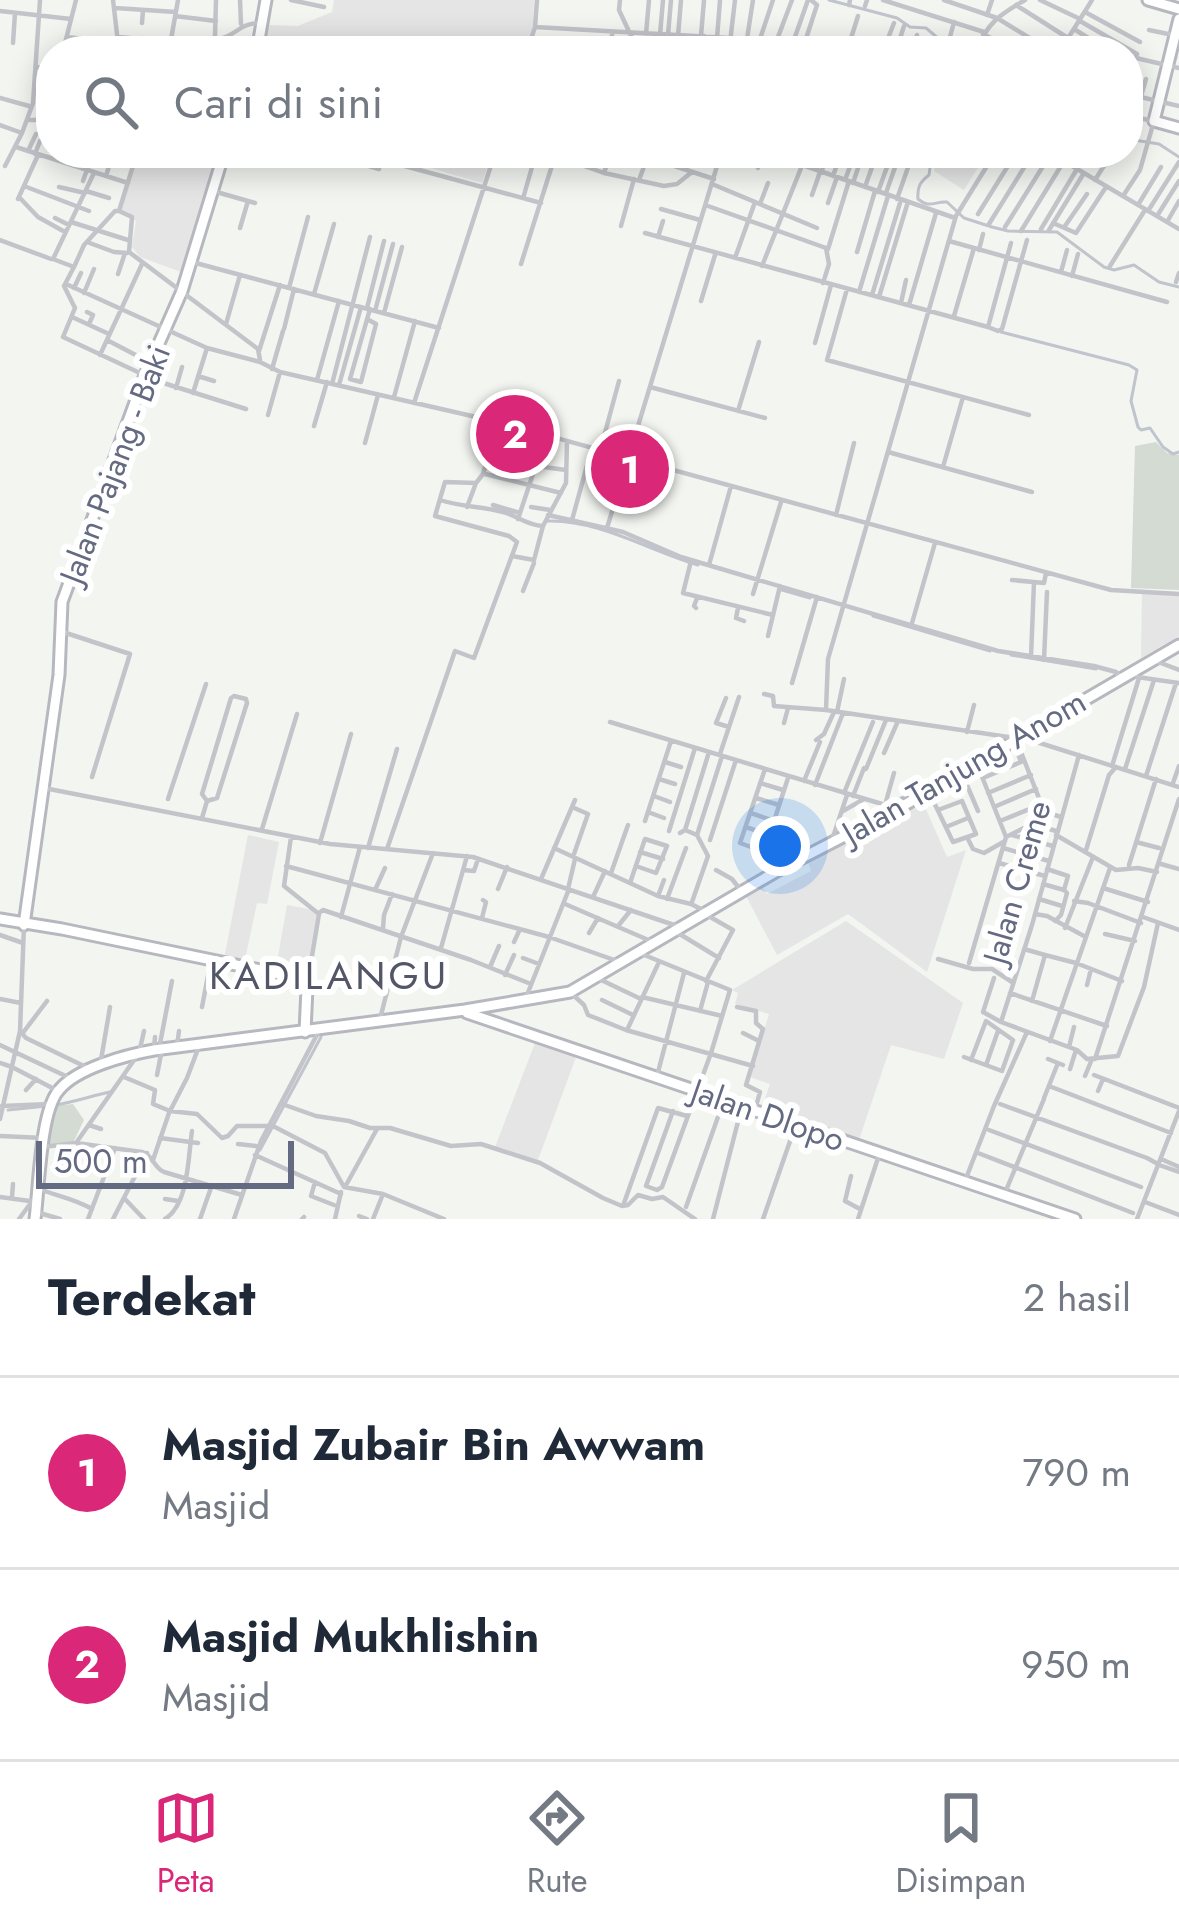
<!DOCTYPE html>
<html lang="id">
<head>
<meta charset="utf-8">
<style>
  body { margin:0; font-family:Jost,sans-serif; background:#f6f6f7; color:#1f2937 }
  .scale { position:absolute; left:36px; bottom:30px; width:258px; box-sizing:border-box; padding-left:12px; border:6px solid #646a81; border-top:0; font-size:33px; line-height:42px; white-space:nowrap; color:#646a81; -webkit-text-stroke:9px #fff; paint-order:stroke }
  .you { position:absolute; left:780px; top:846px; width:42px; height:42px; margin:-30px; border:9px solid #fff; border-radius:50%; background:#1a73e8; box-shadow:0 0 0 18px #1a73e833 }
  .badge { display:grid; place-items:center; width:78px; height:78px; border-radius:50%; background:#db2777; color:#fff; font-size:39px; font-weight:700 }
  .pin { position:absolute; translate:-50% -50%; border:6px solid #fff; box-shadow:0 3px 12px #0006 }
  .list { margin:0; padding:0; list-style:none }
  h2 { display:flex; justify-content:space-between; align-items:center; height:156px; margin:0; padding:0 48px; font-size:51px }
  h2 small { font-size:39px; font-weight:400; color:#747a83 }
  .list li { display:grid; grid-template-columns:78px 1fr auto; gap:36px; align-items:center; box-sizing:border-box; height:192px; padding:0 48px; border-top:3px solid #e0e1e3 }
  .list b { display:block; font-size:45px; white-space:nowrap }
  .list p { margin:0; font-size:39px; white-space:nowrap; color:#747a83 }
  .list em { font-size:39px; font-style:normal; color:#747a83 }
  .icon { flex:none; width:66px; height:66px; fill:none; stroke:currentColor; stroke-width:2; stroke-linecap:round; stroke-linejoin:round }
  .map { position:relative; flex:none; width:1179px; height:1219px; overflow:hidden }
  .search { position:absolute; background:#fff; box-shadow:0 6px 30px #0003; left:36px; right:36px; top:36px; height:132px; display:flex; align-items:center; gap:30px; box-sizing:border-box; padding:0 42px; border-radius:48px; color:#747a83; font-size:45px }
  .sheet { height:540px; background:#fff }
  nav { display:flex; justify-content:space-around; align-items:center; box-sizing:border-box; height:168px; border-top:3px solid #e0e1e3; background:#fff; font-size:33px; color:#747a83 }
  nav a { display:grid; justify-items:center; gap:6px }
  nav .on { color:#db2777 }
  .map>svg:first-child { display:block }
  .built { fill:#e4e5e4 }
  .green { fill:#d3dbd3 }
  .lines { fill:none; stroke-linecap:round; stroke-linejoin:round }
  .stream { stroke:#bfc4cd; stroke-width:3 }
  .secondary-casing { stroke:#b7b8bf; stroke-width:15 }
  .street { stroke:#c2c4c9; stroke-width:4.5 }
  .secondary { stroke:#fff; stroke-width:9 }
  .labels { text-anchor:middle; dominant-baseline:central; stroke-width:12; stroke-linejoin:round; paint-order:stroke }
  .street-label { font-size:33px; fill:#646a81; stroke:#fff }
  .quarter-label { font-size:39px; letter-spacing:3px; fill:#525667; stroke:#fff }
</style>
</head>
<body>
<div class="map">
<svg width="1179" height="1219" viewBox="0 0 1179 1219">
  <rect width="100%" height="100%" fill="#f3f5f1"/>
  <path class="built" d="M334 0H534L533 25 524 51H261L269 25 298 26 332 12Z
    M135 153H221L184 273 140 257 132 247 136 221 118 210Z
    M411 153H492L482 183 404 160Z
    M936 153H987L964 190 934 171Z
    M1142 593 1179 595V636L1141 658Z
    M921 798 947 857 966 850 927 972 848 914 777 955 745 894 761 885 767 894 811 871 807 859Z
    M248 835 279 842 267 904 257 903 244 964 224 959Z
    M287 905 313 910 317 915 308 974 276 968Z
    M846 921 963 1003 944 1059 891 1045 859 1140 762 1107 770 1084 750 1077 769 1014 735 1004 738 993 732 990Z
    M535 1043 576 1057 538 1160 495 1147Z"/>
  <path class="green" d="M1156 442 1167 453 1179 455V590L1131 588 1135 446Z
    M73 1104 84 1120 73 1143 49 1145 54 1106Z"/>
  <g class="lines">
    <path class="stream" d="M829 0 897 18 910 27 926 28 953 51
      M1128 139 1159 144 1179 157
      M932 153 929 175C920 182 917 187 918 199 930 209 935 201 947 202L964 218 992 227 1008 231 1057 232 1104 267 1114 270 1134 265 1159 282 1179 287
      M1001 332 1129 365 1137 370 1131 401 1138 427 1141 430 1150 428 1163 447 1173 454 1179 452
      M547 521C598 519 650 551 698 565
      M782 590 810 598
      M873 616 990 651
      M1156 652 1179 639
      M1011 655 1096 669
      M1050 714 1153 655
      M939 776 1017 732
      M891 804 932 780
      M837 835 883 809
      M204 1048 326 1032
      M55 1105C74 1102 91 1096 110 1092
      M8 1110 47 1106
      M260 1150 321 1037"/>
    <defs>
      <path id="secondary" d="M1148 0 1179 9
        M1179 19 1154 121 1179 128
        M257 51 266 0
        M0 919 62 929 299 978 307 988 305 1032
        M24 925 59 675 62 602 145 375 182 291 224 153
        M467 1013 1075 1219
        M35 1219C39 1189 40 1111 59 1090 77 1068 126 1055 154 1050L465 1010 570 992 777 871 908 803 1179 645"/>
    </defs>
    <use href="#secondary" class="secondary-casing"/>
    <path class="street" d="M113 0 119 51
      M240 0 241 24
      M291 0 324 7
      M620 0 619 10 638 51
      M883 0 984 32
      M944 0 997 18 1051 51
      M1040 0 1078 18
      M849 5 850 0
      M1016 5 1068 38
      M865 6 867 0
      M115 8 176 12
      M0 11 71 19
      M1085 12 1140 42
      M987 15 992 0
      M175 16 216 21
      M1080 21 1137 54 1128 73
      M142 23 143 10
      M535 27 747 39 783 51
      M1074 29 1109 51
      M1149 30 1173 35
      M646 34 649 0
      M983 34 1016 51
      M660 35 663 0
      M668 35 671 0
      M215 36 216 0
      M678 36 681 0
      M687 36V51
      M701 36 704 0
      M67 37 91 40 118 47
      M119 37 171 42
      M950 37 954 22
      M223 39 258 48
      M747 39 753 0
      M1067 40 1085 51
      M759 42 773 0
      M13 43 15 13
      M775 45 792 0
      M118 48 131 51
      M63 51 76 0
      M142 51 143 38
      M169 51 178 0
      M199 51C208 40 211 43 223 38 238 33 240 24 258 23
      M527 51 535 27 537 0
      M612 51V33
      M703 51 704 36
      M716 51 720 0
      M729 51 735 0
      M790 51 808 0
      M802 51 817 5 811 0
      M847 51 858 16
      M883 51 894 23
      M896 51 904 26
      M912 51 917 35
      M923 51 927 39
      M939 51 941 44
      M977 51C986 23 1001 14 1025 0
      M1060 51 1092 0
      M1136 58 1179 68
      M36 67 51 69
      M36 90 51 93
      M1128 94 1179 106
      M1141 96 1146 79
      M0 98 29 106
      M27 120H51
      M0 125 22 133
      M16 147 128 183
      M28 151 36 134
      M325 153 379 169
      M357 153 541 203
      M546 153 570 161 573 153
      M635 153 714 179
      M699 153 717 159
      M768 153 955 218
      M995 153 956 216 828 659 826 710 1015 738 1018 747
      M1050 153 1179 229
      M1085 153 1105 165
      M35 154 40 141
      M570 161 604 173 664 186 677 184 692 172
      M392 162 403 153
      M5 166 22 133 33 103 40 0
      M758 168 764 153
      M605 170 611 153
      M822 170 828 153
      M94 173 53 259 74 267 64 286 75 308 63 337 157 381 246 409
      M106 176 113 153
      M833 176 841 153
      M639 180 649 153
      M845 180 855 153
      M1095 180 1112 153
      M83 181 90 161
      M853 183 863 153
      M712 184 817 228
      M24 186 89 211
      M59 187 85 193
      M865 187 877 153
      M86 191 109 198
      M213 191 255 203
      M878 192 892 153
      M886 193 900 153
      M524 195 536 153
      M812 195 820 172
      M1123 196 1140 170 1154 121 1128 116
      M19 197 38 217 65 232
      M18 199 38 155
      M897 199 913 153
      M828 203 836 180
      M760 204 768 183
      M1138 205 1161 167
      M708 206 826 248 829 264 823 283
      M661 209 700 220
      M119 211 132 217 129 252 258 349 260 360
      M1148 211 1179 162
      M978 214 1016 153
      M1157 216 1179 181
      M55 218 69 225
      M71 222 128 240
      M1167 222 1179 201
      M1053 223 1076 233 1106 187
      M989 224 1033 153
      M621 226 634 179
      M1065 226 1087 194
      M1005 227 1050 155
      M240 228 248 201
      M1041 229 1077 169
      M1049 230 1084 173
      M1021 231 1064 161
      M645 233 988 327
      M658 237 663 221
      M0 240 51 259
      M949 241 1167 302
      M87 242 114 252 127 253
      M1011 243 988 327 998 331 1002 329 1027 240
      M828 249 849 181
      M979 250 983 234
      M857 252 875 191
      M735 258 755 202
      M192 262 439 328
      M521 264 555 156
      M762 266 807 153
      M1110 266 1145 210
      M74 267 84 245 115 211H119L137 153
      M1061 272 1067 250
      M118 274 124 256
      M1072 276 1078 254
      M1176 282 1179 273
      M66 284 207 348 260 362 280 372 498 422 1111 590 1179 594
      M74 288 81 273
      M289 288 308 217
      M847 289 827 360 1029 415
      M859 292 888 196
      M84 293 94 269
      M314 294 334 224
      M872 295 900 203
      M879 297 907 205
      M701 301 715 255
      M901 303 906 280
      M909 305 936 213
      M367 308 384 241
      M375 311 393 244
      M87 312 93 315 89 324
      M384 313 402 247
      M954 316 974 248
      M72 317 109 334
      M367 319 376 324 361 382 350 379 370 309
      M226 324 240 275
      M284 329 294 289
      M107 340 149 362
      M815 343 831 285
      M259 351 280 285
      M100 355 142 264
      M272 369 283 331
      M198 376 214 381
      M317 380 339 301
      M332 384 370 237
      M339 385 361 307
      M650 387 765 418
      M176 388 182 367
      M193 393 207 348
      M394 397 415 321
      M414 403 495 153
      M738 411 759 342
      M268 415 280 372
      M314 426 327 382
      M365 443 378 395
      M600 451 619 381
      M888 452 1032 492
      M501 463 535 468
      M536 466 566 470
      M943 467 963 397
      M485 474 561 493
      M440 500C460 507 482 506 503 512 518 516 526 525 543 526
      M493 505 520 513
      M467 507 476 483 483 474 498 423
      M531 507 550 510
      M548 515 623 532 681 557 998 651 1094 666 1116 672 1120 677
      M836 515 854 443
      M518 519 546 435
      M572 520 591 451
      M607 528 721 153
      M512 556 534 560 543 526 566 483 567 441
      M691 561 683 593 773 615
      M709 565 731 486
      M1012 580 1044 583 1046 573
      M523 591 534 563
      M753 594 781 502
      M696 608 694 606 697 598
      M738 608 736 618 744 621
      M912 623 935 543
      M63 632 130 654 92 777
      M768 636 780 586
      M1031 657 1034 582
      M1044 660 1047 592
      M1153 660 1179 670
      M1137 677 1179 683
      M792 683 817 597
      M764 694 773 696 774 706 826 710
      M726 698 716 723 729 727
      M837 712 844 679
      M610 722 892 807
      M784 723 788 708
      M967 732 974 705
      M1024 738 1179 787
      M816 740 824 734 834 712
      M884 753 898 721
      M720 754 739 697
      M665 762 681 767
      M1021 762 1017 751 1019 747 1044 811
      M1112 766 1139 678
      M866 769 886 720
      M1125 769 1154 680
      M961 771 978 811
      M1146 776 1176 683
      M983 778 1021 762
      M659 779 675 784
      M804 781 820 742
      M760 783 783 790
      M1173 783 1179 766
      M815 785 843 713
      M44 788 330 844 473 857 680 927
      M929 792 953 842 976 834 962 801 938 810
      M844 793 873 722
      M988 793 1031 775
      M654 796 670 802
      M853 796 864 768
      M756 798 779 805
      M168 799 206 684
      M885 805 894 773
      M572 807 588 814 574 854
      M994 807 1036 789
      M1033 808 1061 817
      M843 811 864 799
      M648 812 664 818
      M751 813 774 821
      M202 818 207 801 202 794 231 698 234 696 246 699 247 703 217 798 207 801
      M645 821 671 741
      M1000 821 1042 804
      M746 827 769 835
      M946 827 968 818
      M262 829 297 714
      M685 830 709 752
      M669 831 695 748
      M680 833 685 830 697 835
      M1012 835 1053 846
      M1056 835 1116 870 1138 868 1157 872
      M291 837 284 886 319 914 307 986
      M1006 837 1032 824 1056 831
      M968 839 973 849 984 853 1005 841
      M710 840 736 760
      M832 840 847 795
      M1136 842 1159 848
      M320 843 351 734
      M368 848 397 749
      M554 848 658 896 691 904 703 910
      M1003 848 1049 861
      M387 849 455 651 474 658 517 542 509 536 435 516 445 482 476 483
      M1086 850 1109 775 1116 767
      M762 851 740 843 765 769
      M640 852 663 859
      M999 863 1045 876
      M1161 864 1179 869
      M1129 865 1156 779
      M286 866 549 937 620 962
      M1047 869 1068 876 1064 890 1067 893 1061 915 1055 921
      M463 870 474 871 478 859
      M716 870 732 879 739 888
      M777 871 766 860 764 852 788 778
      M611 873 628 825
      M541 879 575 800
      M630 883 645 839 667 846 656 873 636 866
      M1043 884 1064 890
      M1103 888 1148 902
      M498 889 507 867
      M568 889 575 859
      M375 890 385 868
      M658 896 664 880
      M593 897 605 871
      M667 899 686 848
      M1039 899 1062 906
      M1074 901 1088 903 1141 923
      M692 902 708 856 697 835 722 756
      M565 904 653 942
      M319 913 323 910 471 960 531 984
      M705 914 733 930 706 981
      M1035 914 1047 916 1084 936
      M341 917 360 847
      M1143 917 1179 930
      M482 918 486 902 483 900
      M618 926 631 910
      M383 928 384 915 392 894
      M1065 928 1093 857
      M589 933 598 918
      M678 933 719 958
      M1105 934 1135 941
      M0 935 23 943
      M514 942 520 929
      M441 948 467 856
      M1024 949 1045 955
      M637 952 730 990 711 1053 662 1187 657 1190 646 1186 673 1111
      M523 958 539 964
      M938 959 973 969H992L1012 982
      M969 963 1006 837 977 764
      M490 967 499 946
      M505 975 514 955
      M597 978 641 999
      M994 978 983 1012 1001 1022 1077 1050 1087 1059 1118 1056 1144 987 1158 923
      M1087 985 1091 969
      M570 992 584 1005 588 1015 626 1030 753 1066
      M1010 993 1107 1026
      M527 995 569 889
      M642 997 722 1016
      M0 999 21 1003
      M602 1000 633 1015
      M1032 1001 1045 955 1076 963 1122 981
      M202 1007 211 960
      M737 1007 756 1011V1023L763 1029 746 1085 760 1092 755 1110
      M700 1011 708 982
      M380 1019 401 937 433 853
      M1001 1022 1032 925 1079 755
      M628 1028 659 962
      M20 1031 26 1038 88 1068
      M743 1033 757 1040
      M22 1034 47 1001
      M1050 1041 1110 868
      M0 1045 72 1079
      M177 1046 179 1031
      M1069 1047 1074 1027
      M159 1049 172 981
      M154 1050 155 1037
      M964 1057 1002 1071
      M1048 1059 1063 1065
      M1095 1059 1179 799
      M101 1060 110 1007
      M971 1060 986 1021 1013 1040 1002 1071
      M0 1063 12 1067 58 1091
      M986 1065 998 1031
      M1070 1069 1076 1050
      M157 1075 162 1049
      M1094 1075 1179 1108
      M657 1076 684 973
      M1085 1076 1092 1059
      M124 1077 155 1090 153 1104 170 1111 197 1114 222 1138 228 1136 237 1126H268
      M1049 1086 1171 1133
      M26 1090 36 1079
      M1098 1091 1103 1079
      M1044 1098 1058 1063
      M282 1104 316 1116 349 1121 370 1128H390L451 1146 481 1144 540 1163 603 1198 622 1206 628 1205 638 1195 652 1199 663 1197 695 1219
      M1000 1104 1147 1158 1158 1164
      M2 1106 50 1104
      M0 1119 20 1031 24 925
      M89 1125 101 1129
      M271 1125 325 1153 344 1187 383 1194 373 1219
      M989 1130 1141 1187
      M0 1136 44 1138
      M160 1138 198 1143
      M76 1143 139 1053 144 1031
      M238 1144 256 1146
      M43 1147 76 1143 142 1152C154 1156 153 1167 164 1172L242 1195
      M978 1153 1133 1213
      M255 1155 341 1194
      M1161 1159 1179 1167
      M153 1160 169 1113 187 1078 198 1049
      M1159 1165 1179 1172
      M60 1167 61 1145
      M851 1176 845 1201 860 1209
      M965 1181 994 1106 1027 1032
      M315 1182 311 1196 334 1205
      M345 1187 377 1129
      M1007 1188 1044 1099
      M39 1189C57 1196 75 1199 92 1209
      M383 1194 444 1219
      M0 1197 37 1202
      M12 1197 13 1184
      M124 1198 144 1219
      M165 1199 178 1201
      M1145 1202 1179 1215
      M624 1203 658 1108 687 1116
      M686 1207 724 1100
      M36 1212 60 1219
      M359 1216 367 1219
      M19 1219 33 1200
      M88 1219 115 1148
      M113 1219 147 1153
      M165 1219C189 1204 188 1157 192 1131
      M200 1219 212 1185
      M234 1219 261 1141 320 1029
      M302 1219 304 1217
      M335 1219 341 1192
      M713 1219 742 1106
      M763 1219 796 1124
      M858 1219 880 1152
      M1137 1219 1179 1111"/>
    <use href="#secondary" class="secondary"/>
  </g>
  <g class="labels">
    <g class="street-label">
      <text transform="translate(115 464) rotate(-69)">Jalan Pajang - Baki</text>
      <text transform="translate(964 767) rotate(-30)">Jalan Tanjung Anom</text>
      <text transform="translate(1017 882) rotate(-74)">Jalan Creme</text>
      <text transform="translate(768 1115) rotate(19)">Jalan Dlopo</text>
    </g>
    <g class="quarter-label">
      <text x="329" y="975">KADILANGU</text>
    </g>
  </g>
</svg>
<div class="scale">500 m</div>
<div class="you"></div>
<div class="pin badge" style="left:630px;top:469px">1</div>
<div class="pin badge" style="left:515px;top:434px">2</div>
<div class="search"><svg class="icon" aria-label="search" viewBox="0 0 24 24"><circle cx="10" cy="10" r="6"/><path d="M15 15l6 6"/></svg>Cari di sini</div>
</div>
<section class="sheet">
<h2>Terdekat<small>2 hasil</small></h2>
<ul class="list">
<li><span class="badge">1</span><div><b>Masjid Zubair Bin Awwam</b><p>Masjid</p></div><em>790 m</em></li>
<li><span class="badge">2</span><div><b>Masjid Mukhlishin</b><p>Masjid</p></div><em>950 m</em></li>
</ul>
</section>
<nav>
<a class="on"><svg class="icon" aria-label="map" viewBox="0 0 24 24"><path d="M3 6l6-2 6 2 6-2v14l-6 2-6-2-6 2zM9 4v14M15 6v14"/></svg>Peta</a>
<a><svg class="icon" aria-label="directions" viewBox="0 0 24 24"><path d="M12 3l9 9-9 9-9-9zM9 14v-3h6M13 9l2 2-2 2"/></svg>Rute</a>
<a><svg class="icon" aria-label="saved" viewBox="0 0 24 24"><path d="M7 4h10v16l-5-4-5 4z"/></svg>Disimpan</a>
</nav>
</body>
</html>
